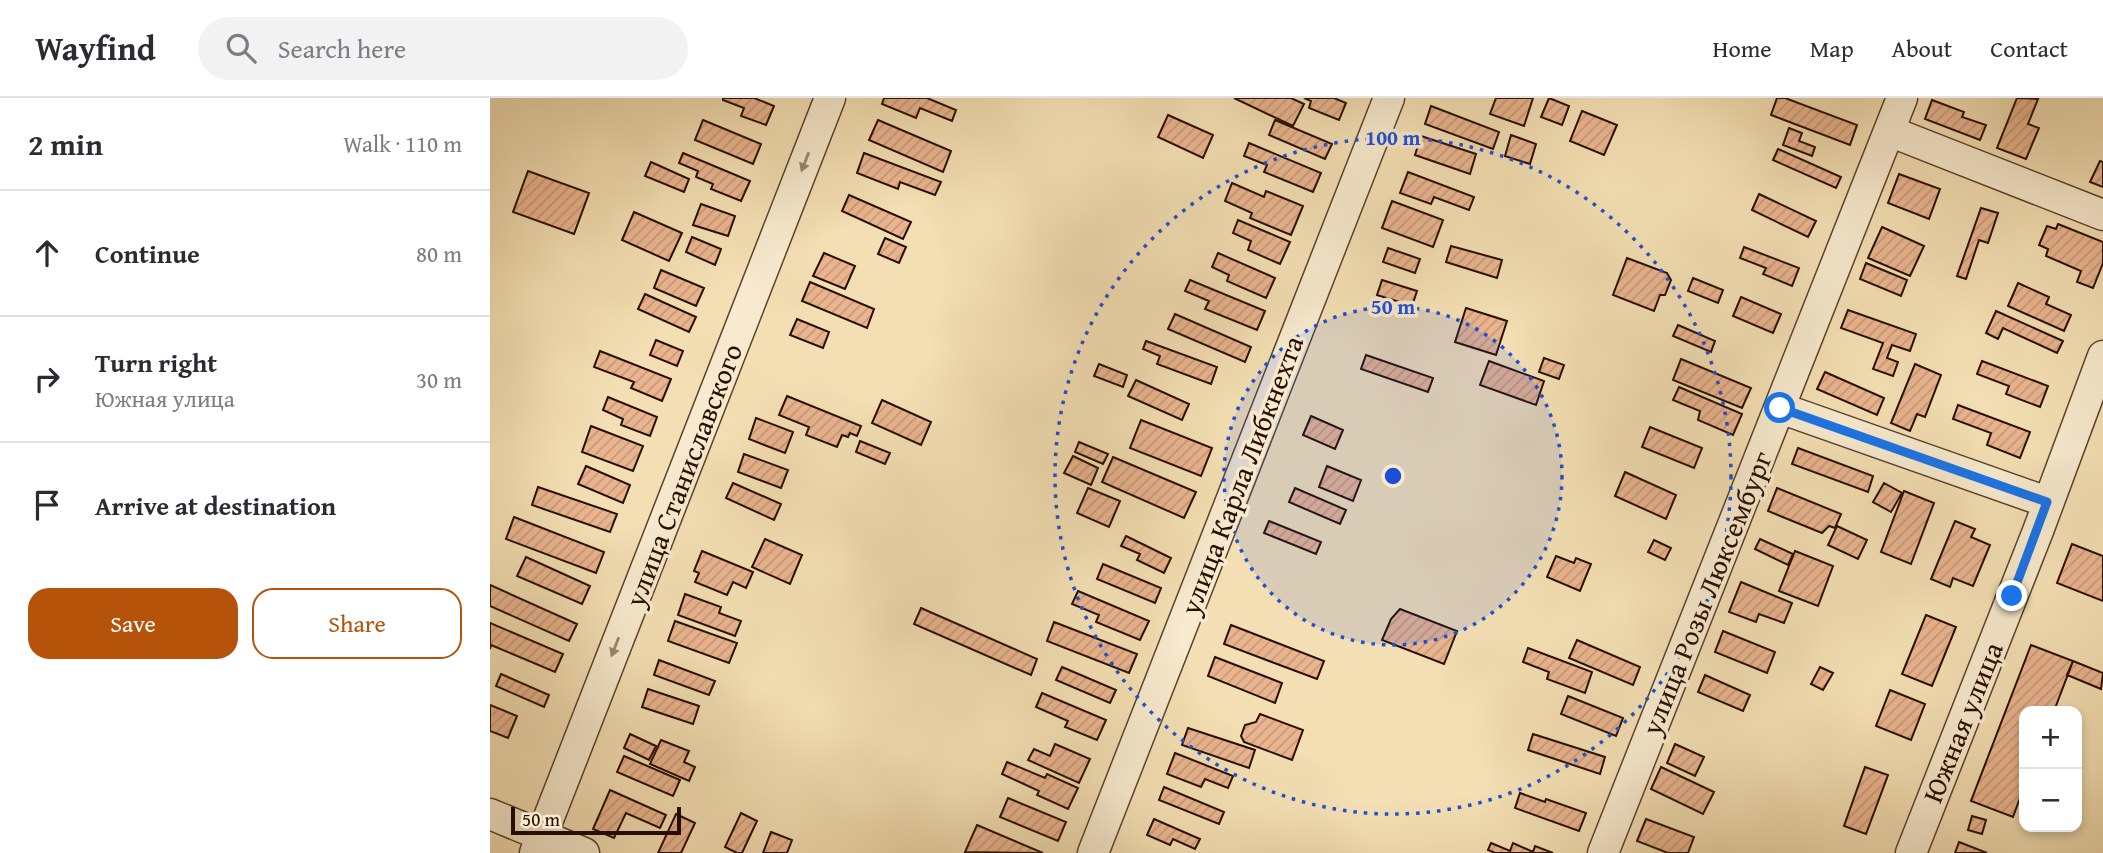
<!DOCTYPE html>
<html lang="en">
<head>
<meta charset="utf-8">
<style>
  body { margin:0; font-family:"Gentium Book Plus",serif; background:#f2f2f3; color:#2b2b33 }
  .controls { position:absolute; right:21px; bottom:21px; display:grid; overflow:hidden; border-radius:14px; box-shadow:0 4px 10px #0003 }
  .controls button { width:63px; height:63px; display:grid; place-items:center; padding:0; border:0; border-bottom:2px solid #e1e1e2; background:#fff; color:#2b2b33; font:35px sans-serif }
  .scale { position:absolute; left:21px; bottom:18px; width:170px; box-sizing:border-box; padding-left:7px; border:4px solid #280e00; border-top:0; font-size:19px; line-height:24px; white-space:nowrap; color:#280e00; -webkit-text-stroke:5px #f7eace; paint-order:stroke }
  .stop { position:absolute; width:21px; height:21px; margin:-16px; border:5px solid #1a73e8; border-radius:50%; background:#fff }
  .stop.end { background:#1a73e8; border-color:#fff; box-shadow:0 2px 7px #0008 }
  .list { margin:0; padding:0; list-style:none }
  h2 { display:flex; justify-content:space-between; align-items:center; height:91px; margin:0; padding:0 28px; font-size:30px }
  h2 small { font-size:23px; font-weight:400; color:#7c7c81 }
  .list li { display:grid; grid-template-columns:46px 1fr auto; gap:21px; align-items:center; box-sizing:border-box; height:126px; padding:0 28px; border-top:2px solid #e1e1e2 }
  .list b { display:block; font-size:26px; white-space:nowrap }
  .list p { margin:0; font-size:23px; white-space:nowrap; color:#7c7c81 }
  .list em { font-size:23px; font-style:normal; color:#7c7c81 }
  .actions { display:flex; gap:14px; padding:21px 28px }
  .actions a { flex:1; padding:16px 0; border:2px solid #b45309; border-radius:21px; text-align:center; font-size:24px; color:#b45309 }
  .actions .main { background:#b45309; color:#fff }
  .icon { flex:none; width:38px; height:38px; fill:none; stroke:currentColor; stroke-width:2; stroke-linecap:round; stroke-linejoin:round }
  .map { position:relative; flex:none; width:1613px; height:755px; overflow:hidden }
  header { display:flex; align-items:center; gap:42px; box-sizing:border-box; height:98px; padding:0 35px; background:#fff; border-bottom:2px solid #e1e1e2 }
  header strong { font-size:33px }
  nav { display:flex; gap:38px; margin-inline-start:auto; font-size:24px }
  .search { width:490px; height:63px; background:#f2f2f3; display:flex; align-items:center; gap:18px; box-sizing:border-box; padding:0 24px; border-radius:38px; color:#7c7c81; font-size:26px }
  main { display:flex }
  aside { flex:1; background:#fff }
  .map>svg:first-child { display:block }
  .building { fill:url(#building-hatch); stroke:#280e00; stroke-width:2 }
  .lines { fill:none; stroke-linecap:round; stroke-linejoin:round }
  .minor-casing { stroke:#5b422d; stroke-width:33 }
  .minor { stroke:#f7eace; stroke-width:30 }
  .oneway { fill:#9a8771 }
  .route { stroke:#1a73e8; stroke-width:9 }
  .ring { fill:none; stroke:#1d4ed8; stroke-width:3.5; stroke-dasharray:3.5 7 }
  .labels { text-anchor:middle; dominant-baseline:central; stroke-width:7; stroke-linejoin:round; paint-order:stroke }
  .street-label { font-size:28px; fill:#280e00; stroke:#f7eace }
  .centre { fill:#1d4ed8; stroke:#f7eace; stroke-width:3.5 }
  .ring-label { font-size:21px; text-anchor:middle; font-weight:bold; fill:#1d4ed8; stroke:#f7eace; stroke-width:7; stroke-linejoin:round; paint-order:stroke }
</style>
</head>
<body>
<header>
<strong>Wayfind</strong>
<div class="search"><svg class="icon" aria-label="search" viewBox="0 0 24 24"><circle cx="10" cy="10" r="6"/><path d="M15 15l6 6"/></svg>Search here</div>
<nav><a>Home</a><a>Map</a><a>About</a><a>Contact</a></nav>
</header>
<main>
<aside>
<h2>2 min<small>Walk · 110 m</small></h2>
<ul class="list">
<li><svg class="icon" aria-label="ahead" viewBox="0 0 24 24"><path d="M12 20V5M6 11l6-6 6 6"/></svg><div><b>Continue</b></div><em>80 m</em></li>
<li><svg class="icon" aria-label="right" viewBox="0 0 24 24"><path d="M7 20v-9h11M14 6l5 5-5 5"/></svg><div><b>Turn right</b><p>Южная улица</p></div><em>30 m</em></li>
<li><svg class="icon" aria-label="arrive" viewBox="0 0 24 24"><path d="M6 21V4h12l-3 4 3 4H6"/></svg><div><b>Arrive at destination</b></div></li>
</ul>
<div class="actions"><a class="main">Save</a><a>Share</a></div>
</aside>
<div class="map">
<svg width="1613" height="755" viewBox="0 0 1613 755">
  <defs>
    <pattern id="building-hatch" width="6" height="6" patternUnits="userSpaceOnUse" patternTransform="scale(1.75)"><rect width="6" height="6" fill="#e9b58f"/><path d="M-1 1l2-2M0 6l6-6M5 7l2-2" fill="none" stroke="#c89a7a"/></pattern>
  </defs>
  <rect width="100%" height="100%" fill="#f3dfb3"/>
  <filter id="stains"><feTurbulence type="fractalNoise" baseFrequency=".00286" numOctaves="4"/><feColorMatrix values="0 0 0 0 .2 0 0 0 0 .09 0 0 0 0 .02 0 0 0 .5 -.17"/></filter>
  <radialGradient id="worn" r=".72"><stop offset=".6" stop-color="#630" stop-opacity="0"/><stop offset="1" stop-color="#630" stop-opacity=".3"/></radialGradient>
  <path class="building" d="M233 0H264L284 8 276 27 251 18 254 10 233 2Z
    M394 0H437L466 12 462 23 430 10 426 20 392 6Z
    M744 0H801L814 6 803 28Z
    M814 0H844L856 5 849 22 819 10 821 3Z
    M1006 0H1043L1034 28 1000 16Z
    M1059 0 1079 8 1072 27 1051 19Z
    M1287 0H1295L1367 27 1360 47 1281 17Z
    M1527 0 1548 1 1538 26 1549 30 1536 61 1507 50Z
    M1442 2 1474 14 1472 19 1496 27 1490 42 1435 21Z
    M941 8 1009 34 1003 51 935 26Z
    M1092 13 1127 27 1114 57 1080 43Z
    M678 17 723 37 713 60 668 39Z
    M213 22 271 46 263 66 205 42Z
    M388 22 461 53 453 74 379 42Z
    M785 22 842 46 835 61 779 37Z
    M1299 30 1312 35 1309 43 1325 49 1322 58 1293 47Z
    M1021 37 1046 46 1040 66 1015 58Z
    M931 38 986 56 980 76 925 57Z
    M759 45 831 75 823 94 774 74 777 67 754 58Z
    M1288 51 1351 79 1346 90 1283 62Z
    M193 55 260 83 251 103 221 91 223 86 206 79 208 73 189 65Z
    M374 55 451 84 445 97 410 84 408 91 367 75Z
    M1610 63 1613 64V89L1600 84Z
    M161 64 199 81 194 94 155 78Z
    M38 73 99 95 84 136 23 114Z
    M918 74 984 99 979 112 944 99 941 106 910 95Z
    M1409 76 1450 91 1439 121 1398 105Z
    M742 85 774 99 776 93 813 108 801 137 760 120 762 115 735 103Z
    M1269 96 1326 123 1318 139 1262 112Z
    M359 97 421 124 413 141 352 113Z
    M902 103 953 122 943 149 892 130Z
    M211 106 245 118 238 138 203 127Z
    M1491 110 1508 115 1498 145 1489 142 1476 181 1467 178Z
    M144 114 192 135 179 163 132 142Z
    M748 122 800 144 790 166 758 152 761 143 743 135Z
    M1568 126 1613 144V165L1603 190 1587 184 1591 173 1556 158 1558 151 1549 147 1557 128 1566 131Z
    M1392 129 1434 148 1420 178 1378 160Z
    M202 139 231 151 225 167 196 154Z
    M395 140 416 149 409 165 388 156Z
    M961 148 1012 162 1007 180 956 164Z
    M1254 149 1309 170 1302 188 1273 176 1276 170 1250 160Z
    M898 150 930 161 925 175 893 164Z
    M334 155 365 168 355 191 323 178Z
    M728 155 785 180 776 200 737 183 739 177 722 169Z
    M1137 160 1177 175 1181 182 1175 197H1170L1164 213 1123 197Z
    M1376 165 1417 182 1411 198 1370 181Z
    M171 172 214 190 206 208 164 190Z
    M1203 180 1233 192 1228 205 1198 193Z
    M700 182 775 213 767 232 715 211 719 203 695 193Z
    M892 182 927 193 922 208 887 197Z
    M320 184 384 211 377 230 312 203Z
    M1528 185 1559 199 1556 206 1581 217 1574 233 1518 208Z
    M155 196 206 219 199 234 148 211Z
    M1251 199 1291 216 1283 235 1243 218Z
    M976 210 1017 223 1006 257 965 244Z
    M1358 212 1426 236 1420 253 1402 247 1397 260 1408 264 1403 278 1383 271 1393 245 1351 230Z
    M1506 213 1573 243 1567 255 1513 230 1508 241 1496 235Z
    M685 216 761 249 755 264 678 231Z
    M307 221 339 234 333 250 300 237Z
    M1188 227 1225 243 1221 254 1183 238Z
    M166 242 193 253 187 268 160 257Z
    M656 243 727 269 721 286 667 266 670 258 653 251Z
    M110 253 181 281 172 303 141 290 144 284 104 269Z
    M876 257 943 280 938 294 871 271Z
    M1054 260 1074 267 1069 281 1049 274Z
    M1191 261 1261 290 1252 310 1183 282Z
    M999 263 1054 283 1046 307 990 287Z
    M1492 263 1558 288 1550 309 1516 296 1519 288 1487 276Z
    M609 266 637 277 633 289 604 278Z
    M1425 266 1451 277 1435 319 1427 316 1420 333 1401 325Z
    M1335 274 1394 300 1387 317 1327 291Z
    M646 282 699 306 692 322 638 298Z
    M1189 289 1252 316 1243 337 1208 322 1210 313 1183 302Z
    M297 298 371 328 367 338 360 335 358 339 352 337 347 349 316 337 319 329 289 317Z
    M118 299 167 319 160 338 131 327 133 321 113 312Z
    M392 302 441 324 431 347 382 325Z
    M1468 307 1540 334 1530 360 1497 347 1501 335 1463 321Z
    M821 318 853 332 845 351 813 337Z
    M266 320 303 334 295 355 259 341Z
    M651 322 722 350 711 378 640 350Z
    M101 328 153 348 143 373 92 354Z
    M1160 329 1212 350 1204 370 1152 349Z
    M370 343 400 355 395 366 366 354Z
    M589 344 618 356 613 366 585 354Z
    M1308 350 1383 378 1378 394 1302 366Z
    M254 356 298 372 291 390 248 374Z
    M583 358 608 370 601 387 574 375Z
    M623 359 706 394 694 420 612 384Z
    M96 368 140 387 133 405 88 386Z
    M837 368 871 382 863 403 829 389Z
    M1135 374 1186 397 1176 421 1125 398Z
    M243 385 291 406 284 422 236 400Z
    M1394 385 1412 395 1401 414 1383 404Z
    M48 389 127 416 120 434 42 407Z
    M598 390 630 403 619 429 587 415Z
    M805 390 856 412 850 426 799 404Z
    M1287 390 1351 416 1345 430 1339 428 1332 435 1278 413Z
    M1414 393 1444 405 1421 466 1391 454Z
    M24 419 114 454 106 475 16 441Z
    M779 423 831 444 826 456 774 435Z
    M1465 423 1485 431 1481 439 1500 447 1483 488 1463 480 1460 489 1441 481Z
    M1347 428 1377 442 1368 461 1338 447Z
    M636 438 681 460 674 475 647 462 650 456 631 448Z
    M275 441 312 457 300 486 262 469Z
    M1270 441 1303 456 1298 467 1265 451Z
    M1164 442 1181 450 1175 462 1158 454Z
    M1582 446 1613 458V503L1567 485Z
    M212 453 263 474 256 490 243 484 237 497 205 484 209 475 204 473Z
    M1305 453 1343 468 1328 508 1289 493Z
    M1066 458 1084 465 1086 460 1101 466 1090 493 1057 479Z
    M36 459 100 488 92 506 27 478Z
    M613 466 671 490 665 505 607 481Z
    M1251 484 1302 505 1294 525 1269 516 1266 524 1239 514Z
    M0 487 87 526 79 543 0 508Z
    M588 493 659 523 650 542 606 524 609 517 582 506Z
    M195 496 231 509 229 515 251 523 245 538 188 517Z
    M431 510 547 561 541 577 424 526Z
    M910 511 967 533 954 566 892 542 901 521Z
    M1436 517 1466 529 1442 588 1412 576Z
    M185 523 247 545 239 565 178 543Z
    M564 524 647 556 639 575 557 543Z
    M0 525 73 556 65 574 1 547 0 551Z
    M741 527 834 563 827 581 734 546Z
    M1233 533 1285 554 1277 575 1225 554Z
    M1087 542 1150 569 1143 587 1079 560Z
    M1541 547 1583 563 1564 613H1534V689L1523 719 1481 703Z
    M1038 550 1102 574 1095 595 1057 581 1059 574 1033 564Z
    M725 559 792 585 785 605 718 578Z
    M169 562 225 583 219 597 164 577Z
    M1583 563 1613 575 1611 591 1577 577Z
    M572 569 626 592 620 605 566 582Z
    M1330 569 1343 575 1333 592 1321 586Z
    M11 576 59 597 54 609 6 588Z
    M1215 577 1260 597 1253 613 1208 594Z
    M158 591 209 608 203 626 152 609Z
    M1400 592 1435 606 1421 642 1386 628Z
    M552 595 616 622 607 642 575 629 578 623 546 609Z
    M1078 598 1133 620 1126 638 1071 616Z
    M0 607 27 618 18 640 0 633Z
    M770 616 813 632 802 662 754 644 751 638 755 627 766 624Z
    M698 630 765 652 759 670 692 647Z
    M140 636 166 648 159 662 134 650Z
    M1043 636 1115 659 1110 676 1038 652Z
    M171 642 199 653 194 664 205 669 199 683 160 666Z
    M565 646 600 661 589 685 538 662 544 651 560 658Z
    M1185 646 1214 659 1205 678 1177 665Z
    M685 655 743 678 738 690 715 681 711 689 677 676Z
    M134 658 190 682 183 698 127 674Z
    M517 664 555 680 557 676 588 690 578 711 547 697 549 693 512 676Z
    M1171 669 1224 694 1213 716 1161 691Z
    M1375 669 1398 677 1376 736 1354 728Z
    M674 689 734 714 729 726 669 702Z
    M120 692 176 717 170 730 136 715 124 740 103 731Z
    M1030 695 1055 704 1056 701 1096 715 1089 733 1025 710Z
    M518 700 576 724 568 743 510 719Z
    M251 715 267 723 252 755H247L235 749Z
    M186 716 205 725 191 755H168Z
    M1482 718 1496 722 1492 736 1478 732Z
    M664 721 710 741 705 751 683 741 680 747 657 737Z
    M1156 721 1204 739 1198 755H1178L1147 743Z
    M487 727 553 755 475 754Z
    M281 734 302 742 297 755H273Z
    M1469 744 1497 755H1465Z
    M1001 745 1020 753 1023 745 1043 754 1045 748 1063 755H1005L998 752Z"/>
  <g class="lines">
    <defs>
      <path id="minor" d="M1399 33 1613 117
        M1290 310 1557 404
        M0 716 94 755
        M45 755 340 0
        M603 755 899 0
        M1113 755 1412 0
        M1421 755 1548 433 1613 258"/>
    </defs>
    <use href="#minor" class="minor-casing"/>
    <use href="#minor" class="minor"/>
  </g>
  <defs><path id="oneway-solid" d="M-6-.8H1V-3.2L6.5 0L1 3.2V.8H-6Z" transform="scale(1.75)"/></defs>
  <g class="oneway">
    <use href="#oneway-solid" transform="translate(315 64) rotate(111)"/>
    <use href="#oneway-solid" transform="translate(125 549) rotate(111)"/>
  </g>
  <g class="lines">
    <path class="route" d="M1290 310 1557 404 1522 498"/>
  </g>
  <circle cx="903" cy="378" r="169" fill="#1d4ed8" fill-opacity=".12"/>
  <g class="ring">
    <circle cx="903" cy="378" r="169"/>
    <circle cx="903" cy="378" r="338"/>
  </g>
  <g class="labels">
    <g class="street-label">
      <text transform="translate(193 377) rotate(-69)">улица Станиславского</text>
      <text transform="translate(751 377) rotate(-69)">улица Карла Либкнехта</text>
      <text transform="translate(1216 495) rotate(-68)">улица Розы Люксембург</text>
      <text transform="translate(1472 624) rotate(-68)">Южная улица</text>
    </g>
  </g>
  <circle cx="903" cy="378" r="10" class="centre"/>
  <g class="ring-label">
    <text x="903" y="47">100 m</text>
    <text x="903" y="216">50 m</text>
  </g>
  <rect width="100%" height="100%" filter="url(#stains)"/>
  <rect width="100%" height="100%" fill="url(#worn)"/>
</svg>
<div class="controls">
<button>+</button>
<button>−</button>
</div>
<div class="scale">50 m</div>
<div class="stop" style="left:1290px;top:310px"></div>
<div class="stop end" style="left:1522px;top:498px"></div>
</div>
</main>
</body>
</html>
